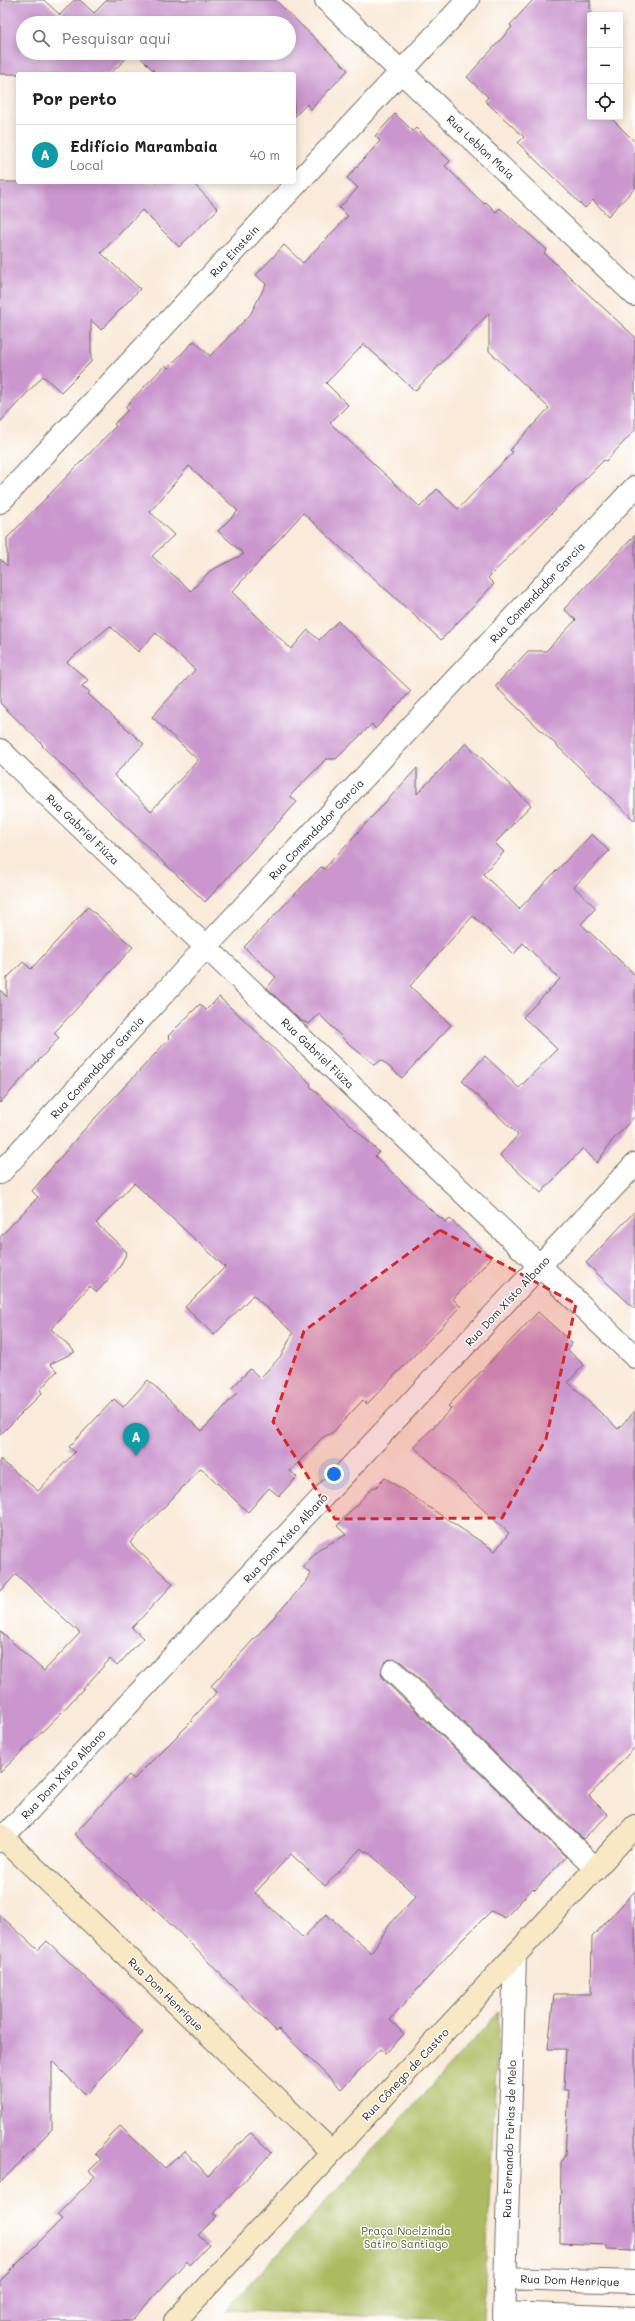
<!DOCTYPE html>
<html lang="pt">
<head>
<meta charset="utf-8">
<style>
  body { margin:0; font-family:Mali,sans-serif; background:#f6f6f6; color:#222 }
  .controls { position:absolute; right:12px; top:12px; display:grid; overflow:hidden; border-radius:4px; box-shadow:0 2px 10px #0003 }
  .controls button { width:36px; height:36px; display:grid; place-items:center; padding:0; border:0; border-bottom:1px solid #e0e0e0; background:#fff; color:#222; font:20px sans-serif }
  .you { position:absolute; left:334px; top:1474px; width:14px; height:14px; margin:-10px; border:3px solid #fff; border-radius:50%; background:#1a73e8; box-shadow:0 0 0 6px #1a73e833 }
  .badge { display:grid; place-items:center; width:26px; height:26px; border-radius:50%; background:#2563eb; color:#fff; font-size:13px; font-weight:700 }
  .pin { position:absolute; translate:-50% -33px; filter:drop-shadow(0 1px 2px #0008) }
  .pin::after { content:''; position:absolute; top:21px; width:14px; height:12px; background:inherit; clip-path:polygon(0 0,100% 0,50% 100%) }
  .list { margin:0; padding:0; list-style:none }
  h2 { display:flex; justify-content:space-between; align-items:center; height:52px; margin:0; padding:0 16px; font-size:17px }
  h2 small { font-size:13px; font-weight:400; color:#767676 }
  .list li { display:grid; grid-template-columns:26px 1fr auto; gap:12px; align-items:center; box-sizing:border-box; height:60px; padding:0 16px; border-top:1px solid #e0e0e0 }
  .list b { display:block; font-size:15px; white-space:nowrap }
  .list p { margin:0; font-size:13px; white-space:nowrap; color:#767676 }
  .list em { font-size:13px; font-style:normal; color:#767676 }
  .icon { flex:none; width:22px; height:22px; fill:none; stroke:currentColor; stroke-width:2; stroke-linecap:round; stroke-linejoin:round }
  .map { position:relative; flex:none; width:635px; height:2321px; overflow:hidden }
  .search { position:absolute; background:#fff; box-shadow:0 2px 10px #0003; left:16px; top:16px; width:280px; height:44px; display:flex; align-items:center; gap:10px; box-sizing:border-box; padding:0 14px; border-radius:22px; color:#767676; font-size:15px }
  .panel { position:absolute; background:#fff; box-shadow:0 2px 10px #0003; left:16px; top:72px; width:280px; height:112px; border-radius:4px }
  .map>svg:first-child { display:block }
  .green { fill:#acbb5e; stroke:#6c7344 }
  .building { fill:#ca96cd; fill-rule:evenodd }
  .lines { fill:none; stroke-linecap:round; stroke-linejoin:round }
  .street-casing { stroke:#736e68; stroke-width:24 }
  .secondary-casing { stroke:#736e68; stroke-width:24 }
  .street { stroke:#fff; stroke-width:22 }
  .secondary { stroke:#f8e8c3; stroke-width:22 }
  .marked { fill:#d62828; fill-opacity:0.2; stroke:#d62828; stroke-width:3; stroke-dasharray:8 5; stroke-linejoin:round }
  .labels { text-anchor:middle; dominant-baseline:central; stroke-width:3; stroke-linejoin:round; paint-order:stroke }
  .street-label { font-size:11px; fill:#2b2b2b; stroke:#fff }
  .park-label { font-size:11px; fill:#585d3d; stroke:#fff }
</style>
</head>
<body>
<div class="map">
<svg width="635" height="2321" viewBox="0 0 635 2321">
  <rect width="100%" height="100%" fill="#fff"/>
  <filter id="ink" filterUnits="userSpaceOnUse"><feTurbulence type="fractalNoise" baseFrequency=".025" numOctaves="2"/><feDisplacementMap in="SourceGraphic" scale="8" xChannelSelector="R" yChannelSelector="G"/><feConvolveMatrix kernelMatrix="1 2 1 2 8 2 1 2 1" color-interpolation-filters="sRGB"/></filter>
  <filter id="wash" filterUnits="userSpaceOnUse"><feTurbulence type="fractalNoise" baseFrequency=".012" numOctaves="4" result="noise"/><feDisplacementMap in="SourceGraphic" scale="16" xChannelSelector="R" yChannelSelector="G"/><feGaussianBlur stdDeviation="0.9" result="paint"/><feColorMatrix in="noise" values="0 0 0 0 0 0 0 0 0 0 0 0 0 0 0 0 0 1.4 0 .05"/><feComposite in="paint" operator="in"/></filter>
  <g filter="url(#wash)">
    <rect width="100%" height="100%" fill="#f9ead9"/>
    <path class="green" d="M499 2012 483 2321 226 2310Z"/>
    <g id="blocks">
      <path class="building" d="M0 0H44L60 15 74 0H80L94 13 107 0H275L348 70 311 109 307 104 294 117V74H157L136 53H289V23H23V53H132L110 74H0Z
        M533 0H590V117H610L635 142V188L608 216 593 200 585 208 518 143 524 137 485 101 488 97 467 77 512 27 510 25Z
        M395 114 413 131 416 128 450 161 445 166 484 204 486 202 496 212 500 208 547 250 544 253 635 337V430L606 461 604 460 488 578 494 584 441 640 303 513 232 592 291 649 308 630 319 640 338 621 411 691 375 729 372 724 336 759H326L290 796 297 802 205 902 42 746 43 745 0 703V559L7 566V538L116 426 114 424 128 410 125 407 165 365 168 368 194 341 210 356 250 315 266 284 256 275 284 245 303 263 348 216 339 208 358 188 347 178 380 141 375 136ZM489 313V351L549 408 510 450 513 452 458 509 437 489 420 507 330 423 348 405 326 383 364 344 415 391ZM189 466 238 511 218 531 244 554 210 571 191 591 152 556 174 535 150 512ZM110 626 138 652 156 633 195 670 152 717 198 760 151 811 114 775 144 744 88 694 90 692 82 686 88 680 67 662Z
        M0 182H192L218 209 179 247 142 210 101 253 140 289 101 330 91 320V362L61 392 43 376 0 422Z
        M635 535V821L495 686 528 651H546L576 620 564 609Z
        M466 743 531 805 495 843 504 852 483 874 519 909 592 834 609 851 574 887 596 908 581 924 635 975V1116L612 1141 597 1163 583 1148 541 1193 500 1155 518 1135 462 1081 485 1056 519 1088 557 1049 523 1017 560 979 523 943 514 954 473 916 449 942 410 986 451 1025 402 1078 381 1060 375 1065 350 1045 319 1014 309 1024 300 1020 267 988 276 977 244 947 321 867 324 869 417 768V794Z
        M88 907 133 947 54 1033 59 1038 0 1103V990L7 997V978L23 962 31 969Z
        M219 997 241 1017 311 1084 310 1086 379 1152 375 1156 433 1212 446 1222 450 1219 491 1258 453 1299 461 1307 367 1404 363 1400 333 1432 322 1438 290 1471 297 1477 279 1496 269 1488 248 1512 201 1468 130 1543 173 1584 132 1628 143 1638 117 1666 110 1659 62 1712 0 1773V1631L44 1671 80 1633 16 1574 0 1592V1459L38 1491 75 1452 69 1447 114 1399 123 1407 148 1380 202 1431 237 1393 232 1388 250 1369 260 1378 281 1356 293 1333 253 1295 214 1335 185 1307 225 1267 134 1183 96 1223 127 1252 119 1268 97 1292 90 1286 51 1329 75 1352 50 1364 57 1371 40 1390 42 1393 0 1435V1237L38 1197 32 1191 81 1133 170 1038 168 1036 200 1004 206 1010Z
        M635 1211V1309L586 1263Z
        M538 1312 572 1343 567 1349 584 1365 568 1382 618 1429 635 1411V1747L589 1796 608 1815 583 1839 402 1662 390 1659 384 1663 381 1674 384 1680 566 1857 535 1890 533 1888 505 1918 491 1911 461 1941 390 2020 404 2034 385 2054 380 2049 341 2089 279 2029 276 2031 183 1936 74 1834 129 1775 134 1779 193 1720 192 1719 217 1692 211 1686 306 1582 311 1574 303 1567 319 1549 346 1535 337 1526 373 1487 375 1488 385 1478 495 1551 509 1533 414 1447 451 1409 448 1406ZM361 1848 365 1852 367 1851 416 1896 390 1924 371 1953 326 1914 303 1938 255 1893 291 1854 325 1886Z
        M635 1891V2250L607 2249V2245L560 2243 561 2162 565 2155 569 2090H564L566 2049H548L554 1994H591L592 1937Z
        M0 1915 38 1950 47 1941 143 2032 86 2095 52 2061V2129L0 2183Z
        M120 2126 165 2168 185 2151 208 2176 250 2133 271 2153 213 2214 217 2216 198 2235 209 2245 190 2265 187 2261 131 2321H0V2281L62 2219 57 2215 95 2176 89 2171 101 2159 95 2154Z"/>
    </g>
  </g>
  <g filter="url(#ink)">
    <use href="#blocks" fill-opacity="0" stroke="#736e68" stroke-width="1"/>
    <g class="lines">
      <defs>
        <path id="street" d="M326 0 635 295
          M0 502 468 0
          M0 750 635 1357
          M0 1173 206 947 635 487
          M393 1671 596 1869
          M0 1841 635 1164
          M505 2278 635 2282
          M504 2313 635 2318
          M504 2321 515 1956"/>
        <path id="secondary" d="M0 1835 332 2152
          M175 2321 635 1826"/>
      </defs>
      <use href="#street" class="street-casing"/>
      <use href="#secondary" class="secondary-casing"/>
      <use href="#street" class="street"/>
      <use href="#secondary" class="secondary"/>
    </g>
  </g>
  <path class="marked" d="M440 1230 576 1304 546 1439 502 1518 335 1519 273 1422 304 1331Z"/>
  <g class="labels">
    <g class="street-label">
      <text transform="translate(481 147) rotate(43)">Rua Leblon Maia</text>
      <text transform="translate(234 251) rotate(-47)">Rua Einstein</text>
      <text transform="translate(537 592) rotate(-47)">Rua Comendador Garcia</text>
      <text transform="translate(83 829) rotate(44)">Rua Gabriel Fiúza</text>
      <text transform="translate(316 829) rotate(-47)">Rua Comendador Garcia</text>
      <text transform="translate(318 1053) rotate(44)">Rua Gabriel Fiúza</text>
      <text transform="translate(97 1067) rotate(-48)">Rua Comendador Garcia</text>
      <text transform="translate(507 1301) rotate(-47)">Rua Dom Xisto Albano</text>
      <text transform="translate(285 1538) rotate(-47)">Rua Dom Xisto Albano</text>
      <text transform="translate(63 1774) rotate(-47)">Rua Dom Xisto Albano</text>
      <text transform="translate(166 1994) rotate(44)">Rua Dom Henrique</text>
      <text transform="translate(405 2074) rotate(-47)">Rua Cônego de Castro</text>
      <text transform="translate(509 2139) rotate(-88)">Rua Fernando Farias de Melo</text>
      <text transform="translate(570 2280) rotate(2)">Rua Dom Henrique</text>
    </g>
    <g class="park-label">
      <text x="406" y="2230">Praça Noelzinda<tspan x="406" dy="13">Sátiro Santiago</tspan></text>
    </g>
  </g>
</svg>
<div class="controls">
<button>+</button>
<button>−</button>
<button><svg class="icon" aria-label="locate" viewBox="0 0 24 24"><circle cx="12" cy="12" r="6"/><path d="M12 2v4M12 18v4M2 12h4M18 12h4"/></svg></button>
</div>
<div class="you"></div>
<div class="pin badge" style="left:136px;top:1456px;background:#0f9aa8">A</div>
<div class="search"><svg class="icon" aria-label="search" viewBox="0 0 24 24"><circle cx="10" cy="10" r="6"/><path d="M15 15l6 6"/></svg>Pesquisar aqui</div>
<section class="panel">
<h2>Por perto<small></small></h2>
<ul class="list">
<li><span class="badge" style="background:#0f9aa8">A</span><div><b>Edifício Marambaia</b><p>Local</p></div><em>40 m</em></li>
</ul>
</section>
</div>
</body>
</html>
